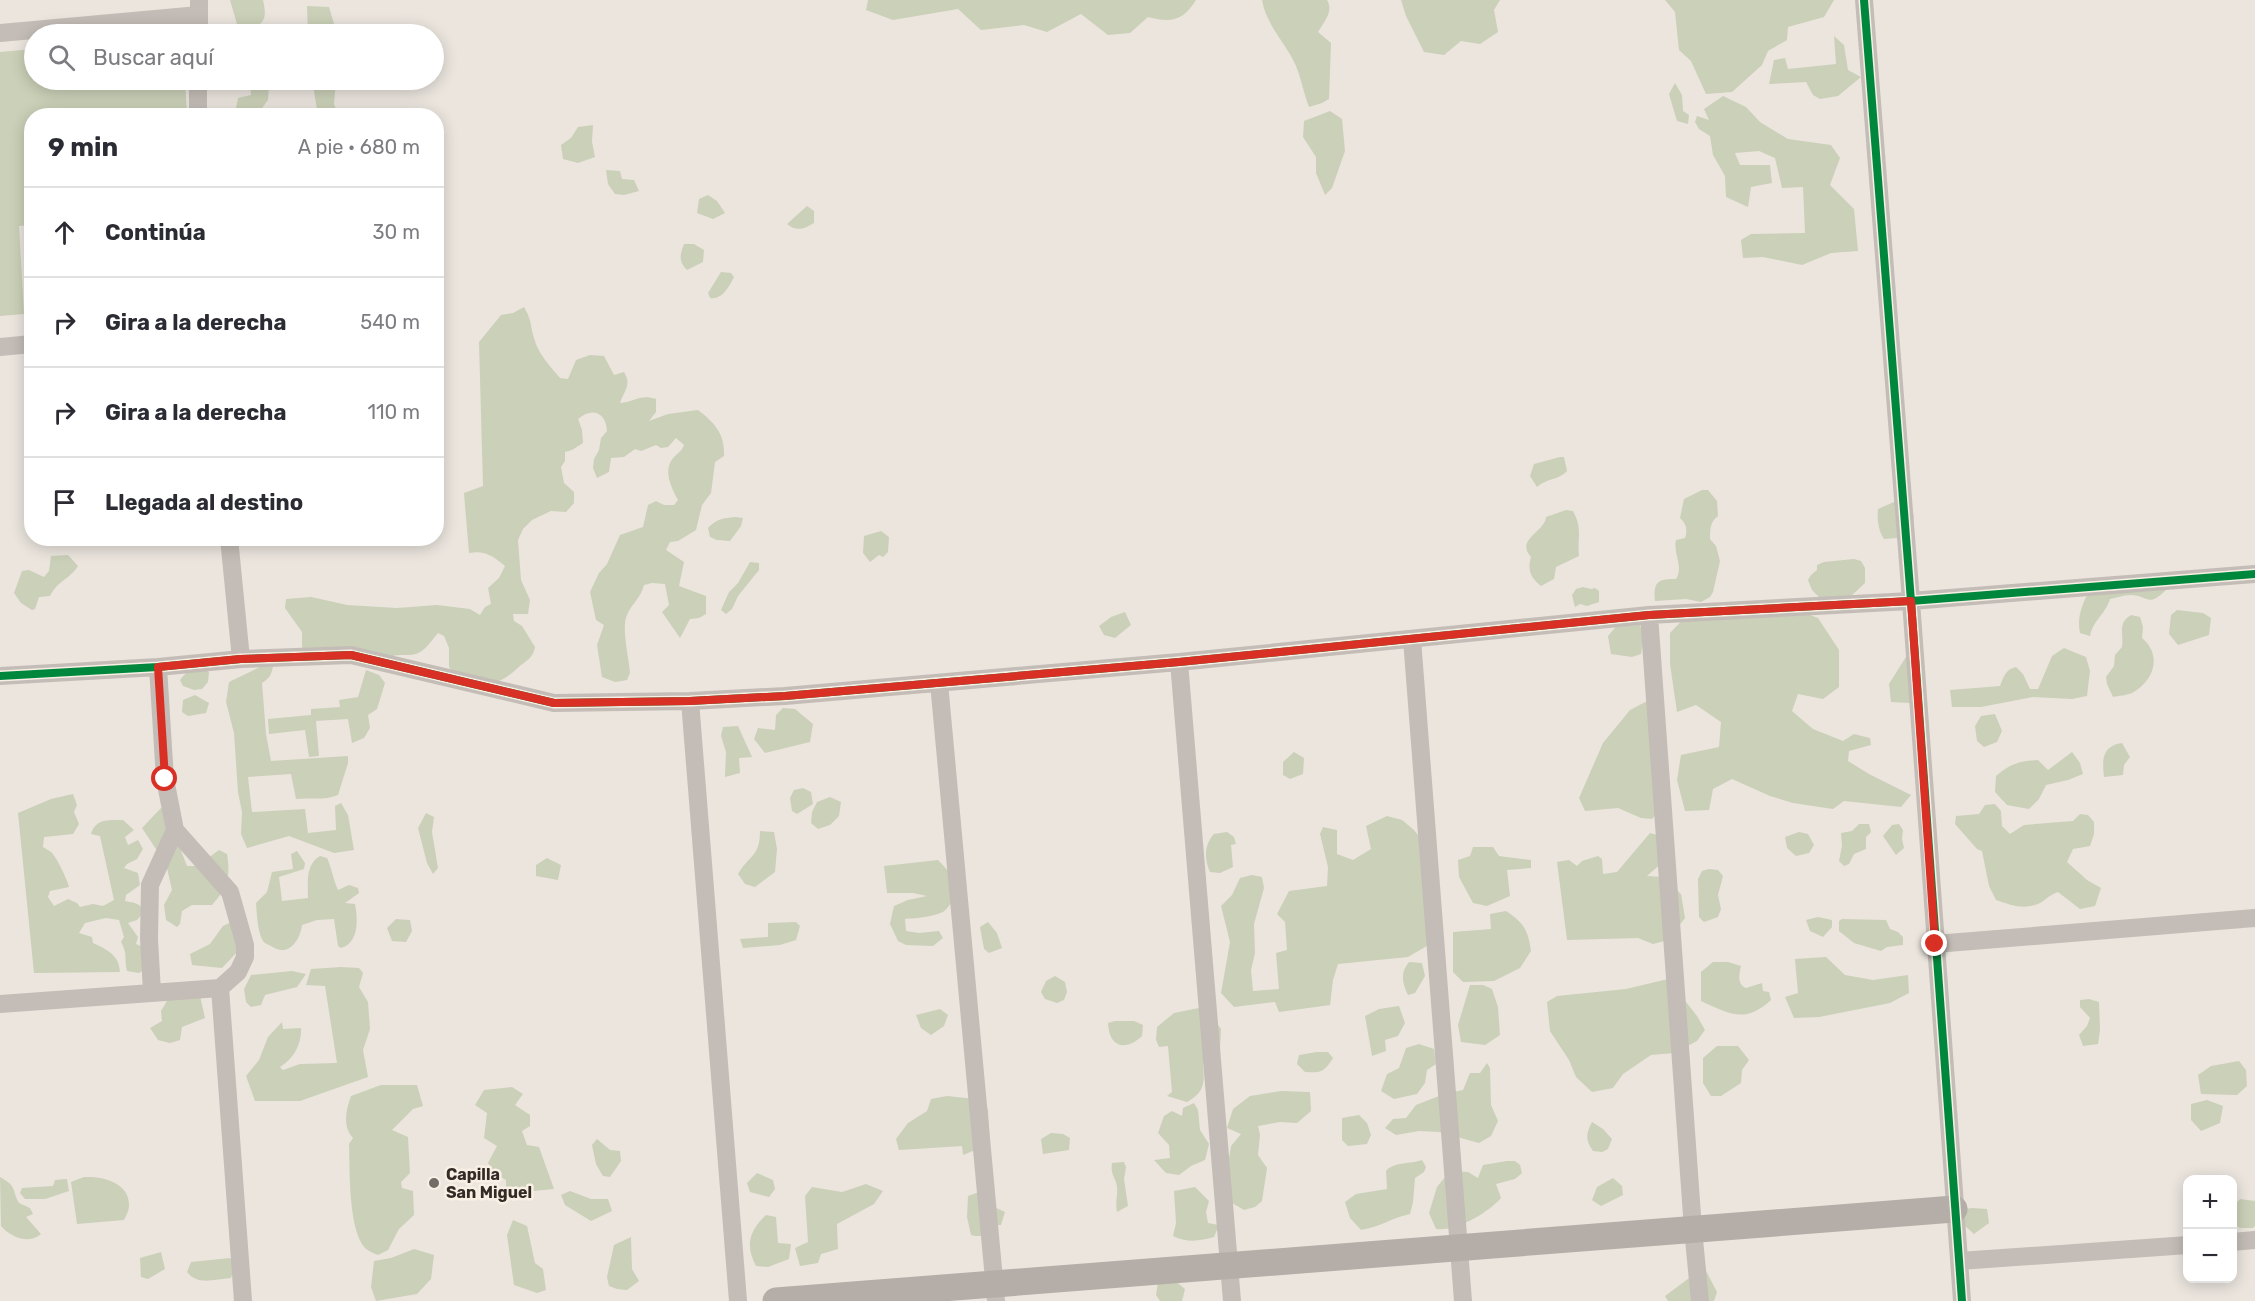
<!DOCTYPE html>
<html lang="es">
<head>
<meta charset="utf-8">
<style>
  body { margin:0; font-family:Rubik,sans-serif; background:#f2f2f3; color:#2b2b33 }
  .controls { position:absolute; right:18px; bottom:18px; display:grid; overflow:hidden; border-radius:12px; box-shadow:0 3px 15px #0003 }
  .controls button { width:54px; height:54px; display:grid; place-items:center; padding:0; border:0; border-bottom:2px solid #e1e1e2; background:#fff; color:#2b2b33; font:30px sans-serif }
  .stop { position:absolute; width:18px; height:18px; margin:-14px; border:4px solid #d93025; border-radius:50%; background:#fff }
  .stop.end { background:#d93025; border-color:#fff; box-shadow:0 2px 6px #0008 }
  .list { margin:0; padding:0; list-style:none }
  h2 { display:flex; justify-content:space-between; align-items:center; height:78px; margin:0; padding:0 24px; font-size:26px }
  h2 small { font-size:20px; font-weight:400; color:#7c7c81 }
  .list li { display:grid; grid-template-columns:39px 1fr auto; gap:18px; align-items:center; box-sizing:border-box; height:90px; padding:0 24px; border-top:2px solid #e1e1e2 }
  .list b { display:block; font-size:22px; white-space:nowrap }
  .list em { font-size:20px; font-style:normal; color:#7c7c81 }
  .icon { flex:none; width:33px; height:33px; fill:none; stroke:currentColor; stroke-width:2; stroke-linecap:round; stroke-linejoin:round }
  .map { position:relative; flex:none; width:2255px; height:1301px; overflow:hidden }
  .search { position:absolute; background:#fff; box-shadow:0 3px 15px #0003; left:24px; top:24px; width:420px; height:66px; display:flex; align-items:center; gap:15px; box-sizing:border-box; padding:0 21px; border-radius:33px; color:#7c7c81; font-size:22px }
  .panel { position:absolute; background:#fff; box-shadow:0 3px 15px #0003; left:24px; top:108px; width:420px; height:438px; border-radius:24px }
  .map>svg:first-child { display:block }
  .green { fill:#cbd0b8 }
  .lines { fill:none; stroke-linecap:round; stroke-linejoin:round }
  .street { stroke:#c4bdb7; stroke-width:18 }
  .secondary { stroke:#b5aea8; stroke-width:27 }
  .cycleway-casing { stroke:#f8f0e5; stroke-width:11 }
  .cycleway { stroke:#00873e; stroke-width:8 }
  .route { stroke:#d93025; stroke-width:8 }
  .poi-dot { fill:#746c66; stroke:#f8f0e5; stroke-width:2 }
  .labels { text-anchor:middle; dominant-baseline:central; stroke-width:5; stroke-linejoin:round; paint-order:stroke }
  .poi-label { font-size:16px; font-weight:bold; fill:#342b26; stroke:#f8f0e5; text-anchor:start }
</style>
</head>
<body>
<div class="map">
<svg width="2255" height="1301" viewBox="0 0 2255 1301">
  <rect width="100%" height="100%" fill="#ebe5de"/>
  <path class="green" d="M230 0H263C268 22 263 22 246 34L239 31Z
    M868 0H1196C1183 21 1171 23 1148 17L1130 33 1108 35 1081 14 1047 32 1024 25 981 30 958 9 893 20 866 10Z
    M1262 0H1327C1334 11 1324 22 1318 32L1331 43 1329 99 1322 103 1309 107C1304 94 1301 78 1296 66 1286 43 1266 25 1262 0Z
    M1401 0H1500L1494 10 1498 32 1480 44 1461 41 1444 55 1424 52 1406 16Z
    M1665 0H1834L1824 17 1788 27 1787 40 1768 51 1762 65 1732 92 1706 94 1691 61 1679 50 1675 12Z
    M307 6 329 7 337 34H308Z
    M1834 36 1844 45 1848 70 1861 77 1838 96 1820 99 1813 95 1806 82 1769 84 1774 60 1785 58 1788 69 1836 64Z
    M34 49V80H185L187 115 32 116 31 225 19 226 24 314 0 316V52Z
    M250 80H273L269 86 268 100 257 115H241L236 108 238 98 251 95Z
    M312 80H336L334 104 338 115H318Z
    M1675 83 1682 95 1683 111 1689 115 1688 124 1677 121 1669 94Z
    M1723 96 1746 107 1760 122 1788 139 1831 145 1840 158 1830 185 1854 209 1858 251 1831 253 1802 265 1763 257 1743 258 1741 240 1751 234 1805 233 1803 187 1782 188 1775 158 1759 151 1735 153 1740 165H1770L1772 183 1751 187 1748 207 1726 197 1725 176 1713 155 1710 136 1699 129 1695 122 1697 116 1709 120 1704 109Z
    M1330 111 1342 119 1345 151 1332 188 1325 195 1316 173V157L1303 137 1304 121Z
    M593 125 592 142 595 157 578 163 563 159 561 145 571 138 578 127Z
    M606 170 620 171 622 179 634 180 639 191 624 195 615 194 608 184Z
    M708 195 717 201 725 213 713 219 697 213 699 199Z
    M807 206 814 211V223C804 229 797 232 787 224Z
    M684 244H694L704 250 703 262 687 270C678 261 680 255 684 244Z
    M721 272 731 273 734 277C729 287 722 300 710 298L708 293Z
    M524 307C532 321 530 324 534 338 538 354 550 366 560 378L568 379 576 360 590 355 604 356 614 375 624 372C632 385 624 391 620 403 636 402 639 394 656 399V412L649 421 668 414 698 410C715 423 725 434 724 456L715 462 711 493 702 505 696 530 678 541 670 542 666 550 684 562 679 586 706 596V614L699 618 690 619 680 638 662 612 669 605 665 584 652 583 644 585C641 598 632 603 627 615 621 628 629 658 630 673L627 680 615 682 602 677 597 645 604 625 596 620 590 592 599 573 607 564 620 535 643 527 648 505 656 501 664 505H674L678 500C672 489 664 473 671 461 675 454 681 453 684 445L676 438 668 447 661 448 656 445 641 451 635 449 624 457 611 458 609 472 597 478 593 468 594 459 599 450 601 438 607 431C606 412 592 407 578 419L582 430 583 443 572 450 565 452V461L561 467 564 483 574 492V503L566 512 551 511 532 520 523 529 518 540 521 580 530 600 528 614H513L514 621 522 626 535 647C533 657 529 659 521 665 497 688 490 684 459 681L449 667V648L444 636 438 633C432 640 425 651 416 654 403 657 398 652 386 659L302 657V632L285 608 286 599 311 597 347 605 397 608 437 605 470 609 480 615 485 607 491 604 488 588 499 578 505 566C493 556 485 550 469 553L464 493 483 486 479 342 501 315 513 313Z
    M1560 457H1564L1567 471C1559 480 1547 478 1537 487L1530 476 1534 464Z
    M1702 490H1708L1717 501 1718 516C1710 522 1710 529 1710 539L1716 546 1720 561 1713 592 1710 597 1701 602 1686 599 1655 601C1653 583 1657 578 1676 579 1684 567 1673 554 1676 540L1685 538C1688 530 1686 523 1680 518L1684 499Z
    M1906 501 1914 516 1912 524 1897 538 1884 539C1878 530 1877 519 1878 509L1894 502Z
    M1566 510 1573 511C1583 530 1577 536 1579 556L1556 567 1554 579 1541 586C1531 578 1527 570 1531 557 1515 539 1545 532 1546 517Z
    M735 517 743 518 741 526 730 541 717 540 710 537 708 528C716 519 724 518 735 517Z
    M881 531 889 537 888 552 883 557 879 555 870 562 863 553 864 536Z
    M68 555 78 566C69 580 58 580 50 596L39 597 35 609 32 610 21 603 14 593 22 571 29 570 44 577 49 571 51 556Z
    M1854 559 1861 561 1865 568V583L1849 598 1823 601 1812 590 1808 580 1811 575 1817 570V565L1824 562Z
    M750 562 759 563V570L738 596 732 609 726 614 721 610 729 592 738 583Z
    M1583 587 1591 589 1595 588 1599 591V602L1587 606 1580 604 1575 607 1572 595 1576 589Z
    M2167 589C2147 609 2149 595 2130 595 2124 595 2116 598 2110 599 2105 615 2093 620 2090 636L2080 633C2077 619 2081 607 2088 593Z
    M1792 608 1818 618 1839 650V687L1823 699 1798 694 1792 711 1813 729 1843 741 1854 734 1870 738 1871 745 1849 751 1848 761 1869 774 1911 795 1901 807 1844 801 1833 809 1793 803 1770 796 1732 779 1713 789 1709 810 1685 811 1677 780 1681 755 1719 747 1721 722 1696 705 1677 712 1670 664V633L1688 614Z
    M2177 610 2203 613 2211 618 2209 635 2178 645 2169 634 2171 615Z
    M1125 612 1131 625 1115 638 1104 635 1099 626 1111 617Z
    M2131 615 2140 617 2143 627 2142 638C2162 655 2155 680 2132 693 2127 695 2119 696 2113 697L2107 684 2106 677 2114 666 2115 655 2122 647C2124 634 2117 623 2131 615Z
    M1619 623 1640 624 1643 639 1641 654 1632 657 1611 654 1608 636Z
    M2064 648 2086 657 2090 671 2087 696 2072 699 2033 697 1981 707H1952L1950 690 2000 686C2004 676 2005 670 2016 667L2023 674 2030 689H2038L2052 656Z
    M1909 652 1910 703 1891 702 1889 684Z
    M264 665H273C272 674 270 678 262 683L266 734 271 761 348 756V763L338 795C324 801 310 797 296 799L291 774 248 777 252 812 305 809 308 833 336 830 335 806 341 803 348 815 354 850 334 853 289 836 247 848 241 834 242 812 238 792 234 733 226 702 229 682Z
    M199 666 209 672 208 682 202 689 194 690 183 686 180 680 190 668Z
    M366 670 379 675 385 683 377 709 368 715 370 728 364 738 352 743 348 719 316 721 319 756 309 757 305 730 269 734 268 719 311 715V709L340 707 339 700 358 697Z
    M195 695 209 703 206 713 188 716 182 712 183 700Z
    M1651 699 1665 804 1652 819 1641 818 1618 808 1585 811 1579 798 1603 743 1630 710Z
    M783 708 795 709 813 724 810 742 765 753 754 739 758 728 775 730 776 715Z
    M1995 714 2002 731 1997 742 1984 747 1977 741 1975 726 1981 716Z
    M738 726 752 757 739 758 740 773 725 777 726 752 721 736 723 727Z
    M2122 743 2130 757 2124 765 2123 775 2104 777C2102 760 2102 746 2122 743Z
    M1294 752 1304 758 1303 774 1290 779 1283 775V762Z
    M2072 752 2080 763 2083 774 2068 780 2046 785 2039 799 2029 809 2007 805 1995 792 1996 776C2010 764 2019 761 2038 760L2048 770Z
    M803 788 811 792 813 804 797 814 792 811 790 798 794 790Z
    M73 794 77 805 74 812 79 824 73 834 44 837 43 847C46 849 50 851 52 853 57 858 68 881 69 887L50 891 48 897 54 906 68 899 77 903 80 907 93 904 103 906 114 900 100 836 91 834C96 818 109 820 123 820L134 830 125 837 128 845 138 840 143 849 137 859 127 864 124 868 138 873 140 885 126 895 125 901C134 903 141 902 143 913L137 920 128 923 138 937 136 944 147 949V968L139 973 127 971C124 958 128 955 121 942L124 937 119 920 106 918 85 923 79 933 92 937 93 943C108 950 119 955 120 972L34 973 18 813 51 799Z
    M830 797 841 802 839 816 830 825 818 829 811 823 812 812 817 802Z
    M1995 804 2001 811 2002 826 2010 834 2024 825 2073 821 2080 814 2088 815 2094 822V834L2090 846 2073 849 2067 862 2087 880 2101 888 2095 906 2080 909 2058 892C2047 896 2045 901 2038 904 2023 910 2011 905 1996 900L1989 886 1982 851 1977 849 1955 824 1956 816 1979 814 1985 805Z
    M161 808 172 811 180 848 187 866H197L219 850 227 854C231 877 227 888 212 905H192L182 911 180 924 177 927 166 920 164 905 172 890 166 864 142 828Z
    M426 813 434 817 432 832 438 868 433 874 427 863 418 828Z
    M1387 816 1402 820 1414 830 1431 852 1437 940 1408 957 1338 964 1333 980 1330 1005 1279 1012 1275 1002 1234 1007 1221 993 1230 942 1221 906 1232 895 1240 878 1252 875 1262 877 1264 888 1254 924 1255 953 1251 970 1253 991 1279 989 1276 953 1287 950 1285 922 1277 914 1289 891 1327 886 1328 867 1320 834 1323 827 1337 830V854L1353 860 1371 849 1366 826Z
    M1859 824H1869L1871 832 1866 837V849L1854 854 1849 864 1844 866 1839 861 1842 846 1841 833 1852 831Z
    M1899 824 1903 830 1902 839 1904 848 1896 855 1883 836 1892 825Z
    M760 831 774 832 777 849 775 872 755 887 745 884 738 874C749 855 760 857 760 831Z
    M1227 832 1234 837 1236 844 1231 845 1233 867 1220 873 1210 872C1204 859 1204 845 1214 834Z
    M1799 832 1808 834 1814 845 1809 853 1796 856 1787 848 1785 837Z
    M1650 833 1668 838 1664 861 1647 876 1662 877 1681 894 1685 918 1668 940 1653 944 1638 938 1567 940 1557 862 1569 860 1577 866 1582 861 1598 856 1602 859 1603 874 1617 872Z
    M1473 847H1493L1499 856 1531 860V868L1507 870 1510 896 1487 906 1473 903 1459 877 1458 860 1470 856Z
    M297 851 305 863 304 869 279 877 282 901 308 898C308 883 305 865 320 856L327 858C332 869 333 879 338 890L349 885 358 888 359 893 345 903 355 904C358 919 359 943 341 948L338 946 334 919 317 920 302 925C300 941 288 958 271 946 269 945 264 943 263 941 257 930 257 914 256 903L267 892 272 872 293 869 291 854Z
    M547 858 561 865 558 880 536 876V865Z
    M938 860C949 871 962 886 952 901 949 906 947 909 943 912 931 917 918 918 905 919L906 931 919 933 939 931 943 938 933 946 906 945 898 941 890 924 894 906 908 900 927 896 913 893H887L884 866Z
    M1709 869 1718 870 1723 876 1718 895 1721 909 1718 917 1704 922 1699 917 1698 879 1702 871Z
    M1506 911C1524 923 1528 930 1531 951L1520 968 1494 981 1463 982 1453 972V932L1491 929 1490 914Z
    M1818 917 1832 920V927L1823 937 1810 931 1806 920Z
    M396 919 410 920 412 931 406 942 392 941 387 928Z
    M1842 919 1886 920 1890 929 1898 932 1903 937V945L1887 947 1881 951 1854 943 1839 931V921Z
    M236 920 239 950 222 968 192 965 190 954 210 944 223 926Z
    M796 922 800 926 796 940 780 945 743 948 740 939 768 937V923Z
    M988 922 997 933 1002 948 989 953 984 949 980 927Z
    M1826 957 1845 975 1873 980 1908 975 1909 993 1890 1003 1819 1017 1794 1018 1785 997 1798 993 1795 959Z
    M1409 962 1422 963 1425 976 1415 993 1408 995C1402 982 1400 973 1409 962Z
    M1713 962H1728L1741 966C1739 975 1737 984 1746 988L1762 983 1763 991 1769 992 1771 1000C1745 1024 1730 1014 1701 1001V972Z
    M341 967 359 968 363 973 359 987 368 1002 370 1029 363 1050 368 1077 300 1101H255L246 1076 259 1060 268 1037 282 1022 283 1029 301 1028C302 1043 294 1059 280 1067L283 1070 300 1064 337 1063 325 986 306 985 311 969Z
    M292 971 306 974 297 987 265 995 261 1005 251 1007 246 1002 244 989 251 975Z
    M1055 976 1065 982 1067 992 1064 1000 1057 1003 1045 999 1041 992 1046 981Z
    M1668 979 1697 1016 1705 1030 1697 1041 1674 1053 1651 1055 1623 1074 1613 1088 1592 1092 1576 1077 1569 1060 1550 1031 1547 1002 1557 996 1626 989Z
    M1470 985H1483L1492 989 1498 1007 1500 1035 1485 1045 1461 1042 1458 1025Z
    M200 996 205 1018 182 1027 180 1040 170 1043 158 1040 150 1028 162 1021 161 1011 168 999Z
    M2089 999 2099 1002 2100 1030 2098 1044 2083 1046 2079 1035 2087 1026 2090 1018 2080 1007V1000Z
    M1399 1006 1405 1023 1398 1036 1385 1040 1386 1051 1372 1056 1365 1016 1379 1009Z
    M1204 1007 1221 1029 1220 1048 1203 1065C1205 1083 1204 1093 1187 1102L1167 1096 1172 1092 1168 1046 1159 1047 1156 1040 1157 1027 1174 1013Z
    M940 1009 948 1015 944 1026 931 1035 921 1028 916 1015Z
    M1115 1021H1134L1143 1025 1142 1036C1125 1052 1109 1047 1108 1023Z
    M1419 1044 1434 1049 1436 1064 1427 1070 1425 1083 1417 1094 1394 1099 1381 1091 1387 1074 1399 1068 1406 1048Z
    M1717 1046H1738L1749 1060 1742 1070 1741 1083 1721 1096H1711L1703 1083V1058Z
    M1317 1052H1328L1333 1058C1324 1072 1322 1073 1305 1072L1297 1064 1299 1055Z
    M2239 1061 2246 1070 2247 1086 2237 1095 2201 1094 2198 1075 2211 1066Z
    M1487 1063 1490 1068 1491 1105 1498 1121 1491 1136 1479 1143 1439 1132 1419 1131 1396 1135 1385 1128 1393 1119 1406 1118 1416 1105 1444 1094 1463 1090 1470 1073H1480Z
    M381 1085H417L423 1106 413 1109 392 1130 408 1137 410 1173 401 1182 402 1188 413 1191 414 1215 399 1229 388 1250 378 1255C373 1253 368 1251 365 1248 348 1229 350 1170 349 1144L353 1138C342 1126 346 1110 351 1096Z
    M512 1087 523 1094 515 1105 530 1115V1126L522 1131 527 1145 539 1147 554 1189 512 1193V1201L506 1195V1180L494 1173 488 1163 497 1146 484 1138 487 1113 475 1105 484 1090Z
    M1281 1091 1310 1092 1311 1111 1297 1123 1280 1122 1258 1126 1260 1135 1258 1155 1267 1168 1262 1201 1255 1207 1244 1210 1232 1203 1229 1159 1231 1146 1241 1134 1227 1128 1233 1109 1250 1096Z
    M947 1096 984 1100 988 1110 990 1144 963 1155 962 1146 899 1150 896 1139 908 1123 927 1111 931 1099Z
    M2207 1100 2223 1106 2220 1123 2201 1131 2191 1120V1104Z
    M1194 1103 1198 1110 1200 1130 1209 1144 1205 1160 1191 1166 1179 1175 1166 1173 1154 1160 1170 1158 1169 1145 1158 1133 1164 1116 1172 1111 1182 1116 1183 1108Z
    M1359 1115 1367 1123 1371 1135 1367 1144 1348 1146 1342 1140V1118Z
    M1592 1122 1603 1129 1612 1139 1608 1149 1602 1152 1593 1151C1585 1140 1586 1133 1592 1122Z
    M1051 1133 1063 1134 1070 1138 1069 1150 1043 1154 1041 1139Z
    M597 1139 610 1150 620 1151 621 1161 610 1177 603 1176 596 1164 592 1145Z
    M1422 1160 1426 1167 1424 1172 1415 1178 1413 1202 1410 1214C1391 1218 1380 1227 1361 1230L1350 1218 1345 1202 1356 1194 1387 1189 1386 1171C1393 1162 1411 1164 1422 1160Z
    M1507 1161H1515L1520 1165 1522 1173 1515 1179 1496 1184 1501 1198C1489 1212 1456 1232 1436 1229L1429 1213 1437 1187 1450 1171 1468 1172 1478 1178 1483 1165Z
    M1124 1162 1126 1167 1124 1179 1128 1206 1117 1212C1115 1201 1118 1196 1117 1187 1116 1178 1110 1175 1112 1163Z
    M757 1173 773 1180 775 1189 769 1197 750 1192 747 1183Z
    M0 1177C18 1187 11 1189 19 1203L30 1208 33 1214 26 1217 41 1234C28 1245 11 1237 1 1226Z
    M84 1177C102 1176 130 1182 129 1206 129 1210 126 1216 124 1220L77 1224 71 1182Z
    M1613 1178 1622 1186 1623 1195 1601 1206 1592 1200 1597 1187Z
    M67 1179 69 1191 45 1199H25L20 1193 22 1188 53 1186 55 1180Z
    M866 1184 883 1191 874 1204 837 1224 838 1249 821 1254 818 1263 800 1266 795 1248 808 1242 805 1196 812 1187 842 1192Z
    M1195 1187 1209 1201 1206 1212 1208 1223 1219 1225 1214 1237C1200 1241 1187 1243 1173 1236L1176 1223 1174 1191Z
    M570 1191 591 1199H608L612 1211 591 1221 565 1205 561 1195Z
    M979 1192 994 1207 1005 1212 1001 1225H996C987 1234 984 1238 971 1235L967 1217 968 1196Z
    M2240 1199 2255 1201V1226L2253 1228H2240L2233 1224V1207Z
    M1972 1208 1987 1209 1989 1223 1974 1234 1962 1223 1965 1209Z
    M766 1215 776 1217 778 1243 791 1244 789 1259 768 1267 756 1266C745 1245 749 1231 766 1215Z
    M513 1220 527 1226 535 1263 543 1269 546 1290 537 1293 514 1285 507 1235Z
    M631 1237 632 1269 639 1281 627 1290 617 1289 609 1286 607 1277 614 1245Z
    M414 1249 434 1255 431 1279 417 1294 376 1301 371 1287 374 1261 391 1258Z
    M161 1252 165 1269 148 1279 141 1277 140 1258Z
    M230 1258 235 1266 231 1278C214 1279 198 1286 187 1272L191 1262Z
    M1704 1267 1717 1292 1714 1301H1668L1665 1296Z
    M1174 1280 1185 1289 1182 1301H1160L1156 1295 1158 1282Z"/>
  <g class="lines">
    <path class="street" d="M199 0V34
      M1864 0 1911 601 1962 1301
      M0 33 199 15
      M198 116V80
      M0 347 32 344
      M229 538 241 659
      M1649 615 1693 1229 1700 1301
      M1412 639 1463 1301
      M1179 662 1232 1301
      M0 676 158 667 241 659 351 655 554 703 690 701 785 696 1179 662 1649 615 1911 601 2255 574
      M939 683 996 1301
      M690 701 738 1301
      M1935 944 2255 918
      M220 988 243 1301
      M152 992 149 939 150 885 175 830
      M0 1004 220 988 238 972 245 957V945L230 892 175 830 165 779 158 667
      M2232 1242 2255 1240
      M1959 1261 2188 1245"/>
    <path class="secondary" d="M776 1301 1954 1209"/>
    <defs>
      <path id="cycleway" d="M1864 0 1911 601 1962 1301
        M0 676 158 667 241 659 351 655 554 703 690 701 785 696 1179 662 1649 615 1911 601 2255 574"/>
    </defs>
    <use href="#cycleway" class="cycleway-casing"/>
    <use href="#cycleway" class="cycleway"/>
  </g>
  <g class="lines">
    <path class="route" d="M165 779 158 667 240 659 351 655 554 703 690 701 785 696 1179 662 1649 615 1911 601 1935 944"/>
  </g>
  <circle class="poi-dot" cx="434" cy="1183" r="6"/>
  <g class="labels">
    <g class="poi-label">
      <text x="446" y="1174">Capilla<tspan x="446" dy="18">San Miguel</tspan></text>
    </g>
  </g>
</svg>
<div class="controls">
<button>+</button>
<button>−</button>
</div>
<div class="stop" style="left:165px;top:779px"></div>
<div class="stop end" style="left:1935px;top:944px"></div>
<div class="search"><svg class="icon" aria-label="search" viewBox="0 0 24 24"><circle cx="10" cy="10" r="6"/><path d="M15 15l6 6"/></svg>Buscar aquí</div>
<section class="panel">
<h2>9 min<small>A pie · 680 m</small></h2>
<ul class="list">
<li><svg class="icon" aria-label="ahead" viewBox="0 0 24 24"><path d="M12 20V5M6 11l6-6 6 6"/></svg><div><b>Continúa</b></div><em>30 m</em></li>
<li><svg class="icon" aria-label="right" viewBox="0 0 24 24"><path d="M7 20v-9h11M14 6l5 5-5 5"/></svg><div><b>Gira a la derecha</b></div><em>540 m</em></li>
<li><svg class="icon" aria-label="right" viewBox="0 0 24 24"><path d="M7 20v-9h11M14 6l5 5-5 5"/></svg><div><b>Gira a la derecha</b></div><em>110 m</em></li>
<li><svg class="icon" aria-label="arrive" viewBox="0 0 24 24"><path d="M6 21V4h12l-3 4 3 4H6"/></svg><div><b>Llegada al destino</b></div></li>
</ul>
</section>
</div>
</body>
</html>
